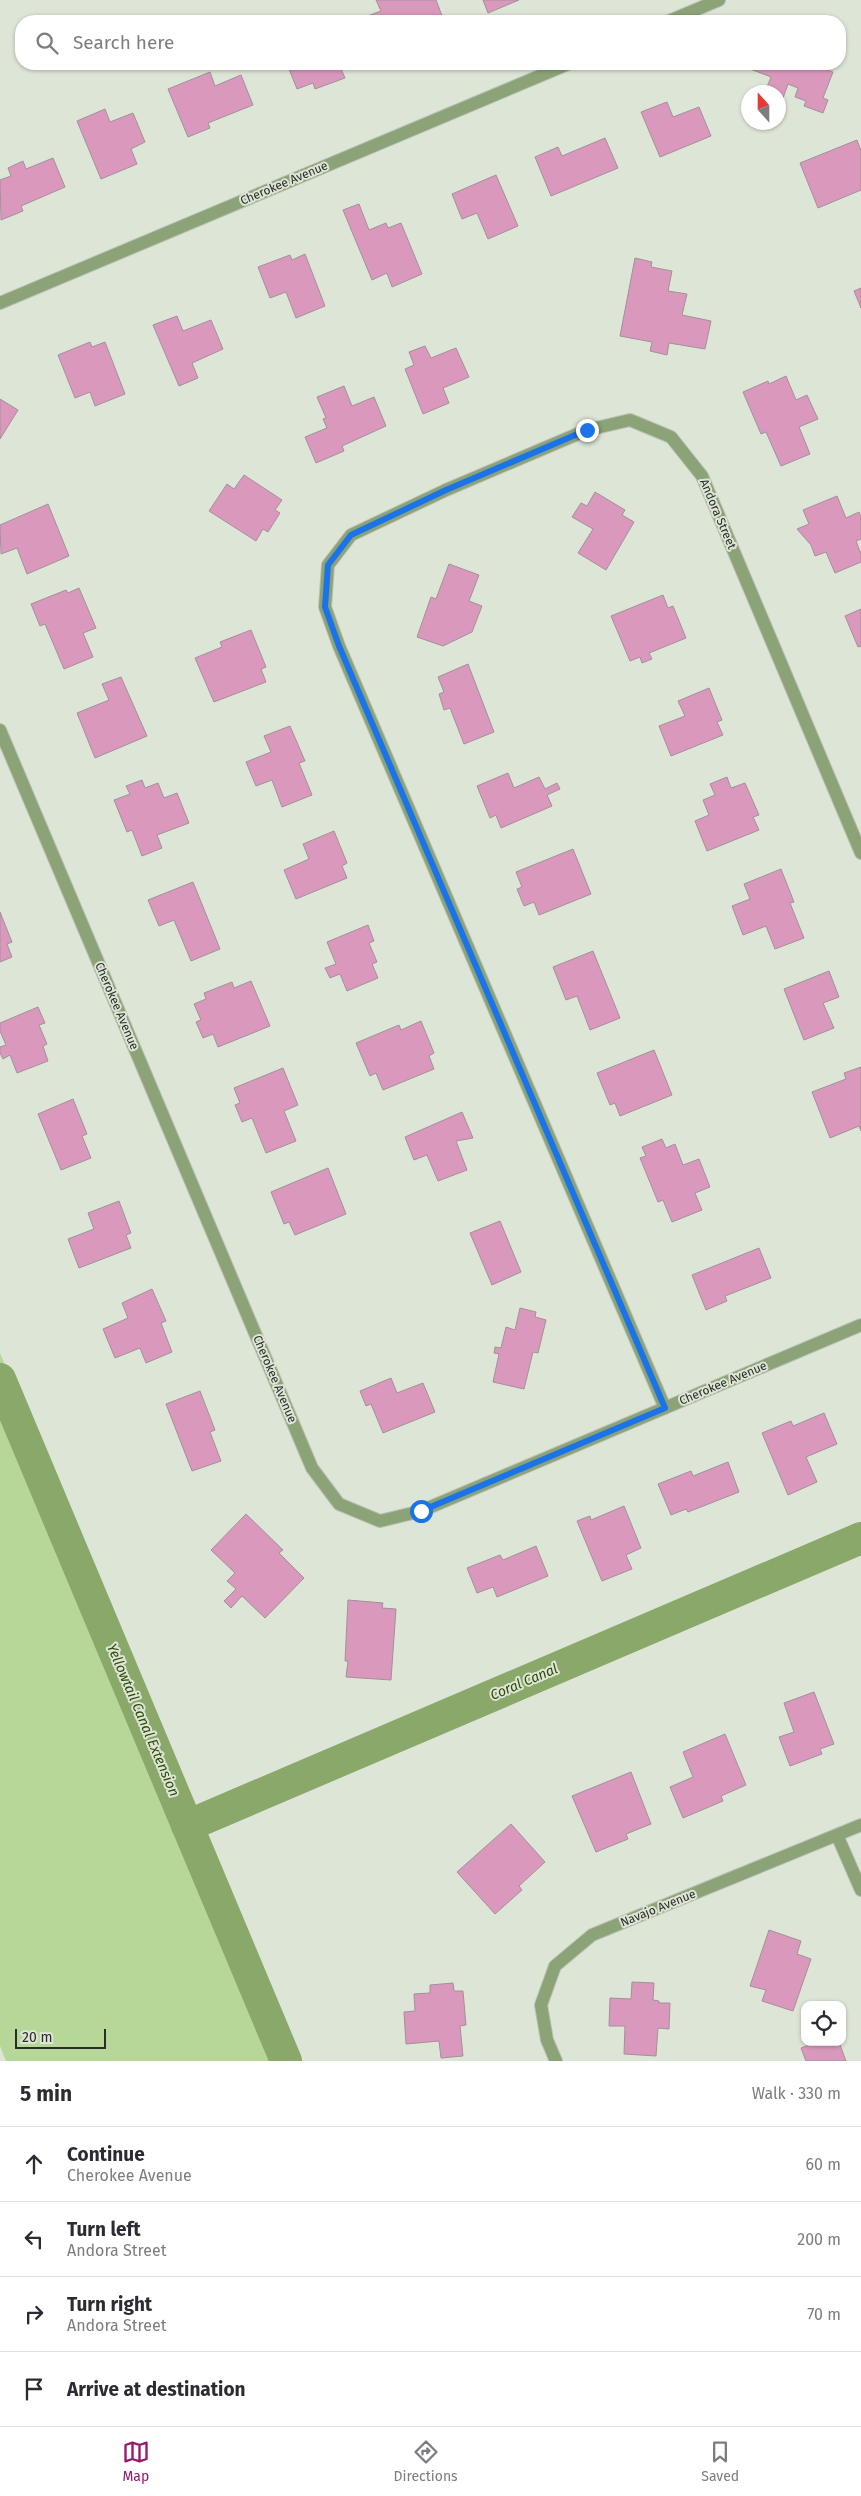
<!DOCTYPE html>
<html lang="en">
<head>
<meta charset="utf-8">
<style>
  body { margin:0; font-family:"Fira Sans",sans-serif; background:#f7f7f7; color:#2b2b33 }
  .controls { position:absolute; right:15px; bottom:15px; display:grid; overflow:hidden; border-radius:10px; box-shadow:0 1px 4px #0004 }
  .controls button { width:45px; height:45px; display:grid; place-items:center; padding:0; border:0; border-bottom:1px solid #e1e1e2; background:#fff; color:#2b2b33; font:25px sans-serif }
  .compass { position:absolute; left:741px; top:85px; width:45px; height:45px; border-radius:50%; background:#fff; box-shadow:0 1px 4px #0004; rotate:339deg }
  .scale { position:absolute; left:15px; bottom:12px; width:91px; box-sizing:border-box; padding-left:5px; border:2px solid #292c27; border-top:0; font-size:14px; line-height:18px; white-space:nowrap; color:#292c27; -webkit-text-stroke:4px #dde5d6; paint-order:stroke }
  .stop { position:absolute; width:15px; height:15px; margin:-11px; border:4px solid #1a73e8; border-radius:50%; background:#fff }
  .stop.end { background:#1a73e8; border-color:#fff; box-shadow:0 1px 5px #0008 }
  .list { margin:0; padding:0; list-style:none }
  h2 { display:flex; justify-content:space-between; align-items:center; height:65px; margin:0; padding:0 20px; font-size:21px }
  h2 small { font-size:16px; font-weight:400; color:#7c7c81 }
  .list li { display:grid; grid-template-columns:32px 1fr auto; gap:15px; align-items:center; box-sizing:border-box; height:75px; padding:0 20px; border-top:1px solid #e1e1e2 }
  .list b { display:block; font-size:19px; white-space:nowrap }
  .list p { margin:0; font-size:16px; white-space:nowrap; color:#7c7c81 }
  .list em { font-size:16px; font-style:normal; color:#7c7c81 }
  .icon { flex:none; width:28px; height:28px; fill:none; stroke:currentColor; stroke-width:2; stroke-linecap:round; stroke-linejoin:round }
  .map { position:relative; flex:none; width:861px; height:2061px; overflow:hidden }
  .search { position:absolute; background:#fff; box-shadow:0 1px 4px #0004; left:15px; right:15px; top:15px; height:55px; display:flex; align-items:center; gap:12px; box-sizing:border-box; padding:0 18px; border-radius:20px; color:#7c7c81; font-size:19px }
  .sheet { height:365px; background:#fff }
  nav { display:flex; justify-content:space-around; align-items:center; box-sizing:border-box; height:70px; border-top:1px solid #e1e1e2; background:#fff; font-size:14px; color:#7c7c81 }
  nav a { display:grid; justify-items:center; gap:2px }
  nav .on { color:#97166e }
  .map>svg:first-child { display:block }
  .green { fill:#b7d799 }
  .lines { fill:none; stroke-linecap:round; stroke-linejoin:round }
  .canal { stroke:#89a86a; stroke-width:32 }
  .building { fill:#da98bd; stroke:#a19199 }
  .minor-casing { stroke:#b9c0b3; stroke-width:14 }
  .minor { stroke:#8ba376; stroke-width:12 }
  .route { stroke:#1a73e8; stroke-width:6 }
  .labels { text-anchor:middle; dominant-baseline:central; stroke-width:4; stroke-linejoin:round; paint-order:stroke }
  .street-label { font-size:12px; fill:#292c27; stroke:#dde5d6 }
  .water-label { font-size:14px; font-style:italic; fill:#2e4a03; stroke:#dde5d6 }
</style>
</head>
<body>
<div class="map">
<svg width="861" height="2061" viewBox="0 0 861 2061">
  <rect width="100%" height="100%" fill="#dde5d6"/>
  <path class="green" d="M0 1353 297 2061H6L0 2046Z"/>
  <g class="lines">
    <path class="canal" d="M0 1379 286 2061
      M187 1826 861 1538"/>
  </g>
  <path class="building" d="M376 0H436L444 21H366L365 17 381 11Z
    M483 0H519L488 13Z
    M287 64H339L345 78 315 89 313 83 297 89Z
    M747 64H813L833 72 823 98 828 100 823 113 804 106 806 101 795 97 798 88 788 84 783 98 778 96V92H765L771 77 745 67Z
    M210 72 215 86 241 75 253 105 208 123 210 128 188 137 168 89Z
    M667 102 673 117 699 107 711 136 660 157 641 112Z
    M105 109 110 122 133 113 145 142 131 149 137 164 101 179 77 121Z
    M605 138 618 168 551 196 535 157 558 147 562 156Z
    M857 140 861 151V190L818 208 800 163Z
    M53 158 65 187 21 206 23 211 1 220 0 180 11 176 8 168 23 161 26 169Z
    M496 175 518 226 488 239 477 213 462 219 452 194Z
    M359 204 369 230 386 223 388 228 401 223 422 274 392 287 387 273 372 280 343 210Z
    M305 254 325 306 296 318 286 292 270 298 258 267 290 255 292 260Z
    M635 258 652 262 651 267 672 271 668 291 687 294 682 315 711 321 705 349 669 343 667 355 650 351 652 342 620 336Z
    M861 288V308L854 291Z
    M177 316 183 331 211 320 223 349 192 363 198 378 179 386 153 325Z
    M90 342 92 347 105 342 125 394 95 406 90 392 75 398 58 355Z
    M425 346 431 358 456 348 469 377 443 388 449 403 423 414 405 369 414 365 409 352Z
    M786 376 796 400 807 395 818 419 799 427 810 454 781 466 766 432 761 434 743 392 768 381 769 384Z
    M344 386 352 406 374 397 386 426 342 446 344 451 316 463 305 437 327 428 323 419 326 418 317 397Z
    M0 399 18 410 0 439Z
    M244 475 282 500 275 510 280 513 268 532 263 529 256 541 209 511 227 484 234 489Z
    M595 492 625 510 622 515 634 522 606 570 578 553 593 529 572 517 581 503 587 506Z
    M837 496 846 518 859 512 861 517V539L856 541 861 554V562L835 573 826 552 815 556 811 545 797 529 809 524 803 510Z
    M48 504 69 556 27 574 17 548 1 554 0 525Z
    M449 564 479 575 469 601 482 606 472 632 443 646 417 637 431 597 436 599Z
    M79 588 96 628 83 633 93 657 64 669 45 624 40 626 31 604 66 590 68 593Z
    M663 595 668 608 673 606 686 638 649 653 652 659 642 663 640 657 630 661 611 616Z
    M861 609V646L858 647 845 616Z
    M251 630 266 667 261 669 266 682 214 702 195 658 222 647 220 642Z
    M468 664 494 732 464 744 450 708 444 710 439 694 444 692 438 677Z
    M121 677 147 736 95 758 77 713 109 700 102 684Z
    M709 688 722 720 717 722 723 735 671 756 659 726 685 716 678 701Z
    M290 726 305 761 299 763 312 795 282 807 272 780 256 786 246 762 271 752 264 736Z
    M508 773 514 788 539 777 545 789 557 783 560 789 547 795 552 806 501 828 496 815 490 818 477 786Z
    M727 777 731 788 745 783 759 815 753 817 759 830 707 851 695 821 709 815 703 800 715 795 710 784Z
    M142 780 145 788 158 783 164 798 177 793 189 823 157 835 162 848 142 856 132 830 127 832 114 800 130 794 126 786Z
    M334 831 347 863 342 866 347 878 296 899 284 870 309 859 303 844Z
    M573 849 591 894 539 915 534 902 524 906 517 889 522 887 516 872Z
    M781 869 794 902 790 903 804 938 775 949 766 926 743 935 732 906 750 899 744 884Z
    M193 882 220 949 191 961 174 920 159 926 148 900Z
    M0 912 12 942 7 944 12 957 0 962Z
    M368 925 374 941 369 943 377 962 372 964 378 978 347 991 340 974 330 978 325 968 336 964 327 942Z
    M593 951 620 1018 590 1030 577 996 566 1000 553 967Z
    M829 971 839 997 823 1003 834 1028 804 1040 784 989Z
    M251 981 270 1026 218 1047 213 1034 203 1038 196 1022 201 1020 194 1004 206 999 204 993 232 982 234 988Z
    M38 1007 45 1023 39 1025 47 1044 43 1046 48 1061 17 1073 10 1055 3 1059 0 1053V1047L6 1045 0 1031V1023Z
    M421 1021 434 1053 429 1056 434 1069 383 1090 376 1073 370 1076 356 1043 399 1025 401 1030Z
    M654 1050 672 1095 620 1116 615 1103 610 1105 597 1073Z
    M861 1067V1131L859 1126 830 1138 812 1092 846 1079 844 1073Z
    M283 1068 298 1105 284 1111 296 1141 266 1153 252 1118 242 1122 235 1105 240 1103 234 1088Z
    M73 1099 87 1134 82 1136 91 1158 61 1170 38 1114Z
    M462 1112 473 1138 456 1141 467 1170 438 1181 427 1155 414 1160 405 1137Z
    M662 1139 666 1148 675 1144 683 1165 699 1159 710 1187 695 1193 702 1210 672 1222 663 1200 658 1202 640 1158 646 1156 642 1147Z
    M328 1168 346 1214 295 1235 289 1222 284 1224 271 1192Z
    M119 1201 131 1233 126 1235 131 1248 79 1268 68 1239 94 1229 88 1213Z
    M500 1221 521 1272 492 1285 470 1233Z
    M759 1248 771 1278 725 1296 727 1301 706 1310 692 1275Z
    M152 1289 166 1321 161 1323 172 1352 146 1363 140 1348 115 1358 103 1329 128 1318 122 1303Z
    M520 1308 536 1312 535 1317 546 1320 538 1353 533 1352 524 1389 493 1382 499 1354 494 1353 495 1347 501 1348 506 1327 515 1330Z
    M391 1378 397 1393 423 1383 435 1412 383 1433 371 1404 366 1406 360 1391Z
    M200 1391 215 1430 210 1432 221 1461 192 1471 166 1404Z
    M824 1413 837 1444 806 1457 817 1482 788 1495 762 1433 791 1421 793 1426Z
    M728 1462 739 1492 688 1512 686 1509 671 1515 658 1484 691 1471 693 1476Z
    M624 1506 641 1548 626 1555 632 1569 602 1581 577 1521 590 1516 591 1520Z
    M246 1514 283 1550 279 1553 304 1578 265 1618 242 1596 231 1608 224 1601 236 1589 227 1581 235 1573 211 1550Z
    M536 1546 548 1576 497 1597 493 1587 477 1593 467 1568 500 1555 503 1560Z
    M348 1600 383 1603 382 1608 396 1609 391 1680 346 1677 348 1661H345Z
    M814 1692 834 1744 820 1749 822 1754 790 1766 779 1737 794 1732 784 1703Z
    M725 1734 746 1785 721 1796 723 1801 683 1818 670 1787 693 1777 683 1752Z
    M631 1772 651 1824 626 1834 628 1839 596 1852 572 1796Z
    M511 1824 545 1862 519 1886 522 1890 495 1914 457 1872Z
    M769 1930 801 1941 797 1954 811 1959 793 2011 762 2001 766 1990 750 1986Z
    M632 1982 654 1983 653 2000 659 2001V2003H670L669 2029 658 2028 656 2056 624 2054 625 2026H609L610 1998 631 1999Z
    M453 1983 454 1991H463L466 2025 460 2026 463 2056 441 2058 439 2041 406 2044 404 2012 415 2011 414 1994 430 1993V1985Z
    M817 2042H839L846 2061H806L801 2048Z"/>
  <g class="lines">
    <defs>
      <path id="minor" d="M669 21 719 0
        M0 303 568 64
        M0 730 312 1468 339 1504 380 1521 421 1511 861 1325
        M665 1408 339 646 325 607 328 565 351 535 446 490 587 430 630 420 671 437 702 476 861 853
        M837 1835 861 1890
        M556 2061 547 2040 541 2005 555 1966 592 1935 861 1825"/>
    </defs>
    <use href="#minor" class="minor-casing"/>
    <use href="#minor" class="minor"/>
  </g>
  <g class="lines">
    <path class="route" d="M421 1511 665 1408 339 646 325 607 328 565 351 535 446 490 587 430"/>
  </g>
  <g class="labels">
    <g class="street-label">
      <text transform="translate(284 183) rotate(-23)">Cherokee Avenue</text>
      <text transform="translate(718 514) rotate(67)">Andora Street</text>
      <text transform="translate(117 1006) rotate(67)">Cherokee Avenue</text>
      <text transform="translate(275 1379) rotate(67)">Cherokee Avenue</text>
      <text transform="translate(723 1383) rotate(-23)">Cherokee Avenue</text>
      <text transform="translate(658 1908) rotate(-22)">Navajo Avenue</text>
    </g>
    <g class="water-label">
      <text transform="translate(524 1682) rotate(-23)">Coral Canal</text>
      <text transform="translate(143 1720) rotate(67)">Yellowtail Canal Extension</text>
    </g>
  </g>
</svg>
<div class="controls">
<button><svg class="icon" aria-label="locate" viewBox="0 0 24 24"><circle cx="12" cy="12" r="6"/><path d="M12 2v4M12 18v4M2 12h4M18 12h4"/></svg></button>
</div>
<svg class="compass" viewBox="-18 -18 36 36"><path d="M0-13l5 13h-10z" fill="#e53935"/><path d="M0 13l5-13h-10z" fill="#7c7c81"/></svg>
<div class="scale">20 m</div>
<div class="stop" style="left:421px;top:1511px"></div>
<div class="stop end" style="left:587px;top:430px"></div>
<div class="search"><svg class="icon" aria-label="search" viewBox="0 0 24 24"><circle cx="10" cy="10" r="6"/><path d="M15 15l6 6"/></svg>Search here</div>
</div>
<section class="sheet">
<h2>5 min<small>Walk · 330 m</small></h2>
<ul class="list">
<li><svg class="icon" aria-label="ahead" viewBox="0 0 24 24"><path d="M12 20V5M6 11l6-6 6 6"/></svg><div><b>Continue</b><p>Cherokee Avenue</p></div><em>60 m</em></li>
<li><svg class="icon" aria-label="left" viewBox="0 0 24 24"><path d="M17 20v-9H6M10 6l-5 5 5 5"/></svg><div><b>Turn left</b><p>Andora Street</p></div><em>200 m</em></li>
<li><svg class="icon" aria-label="right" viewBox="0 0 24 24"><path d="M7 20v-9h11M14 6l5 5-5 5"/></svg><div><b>Turn right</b><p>Andora Street</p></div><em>70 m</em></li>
<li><svg class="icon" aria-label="arrive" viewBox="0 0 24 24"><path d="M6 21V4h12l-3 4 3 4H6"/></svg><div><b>Arrive at destination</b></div></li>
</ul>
</section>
<nav>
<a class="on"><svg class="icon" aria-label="map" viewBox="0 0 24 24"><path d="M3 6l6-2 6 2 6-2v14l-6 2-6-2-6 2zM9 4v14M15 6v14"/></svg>Map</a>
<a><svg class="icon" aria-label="directions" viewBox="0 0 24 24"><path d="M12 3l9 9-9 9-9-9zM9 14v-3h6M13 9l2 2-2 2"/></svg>Directions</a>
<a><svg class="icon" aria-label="saved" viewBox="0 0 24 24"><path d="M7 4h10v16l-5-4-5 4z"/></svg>Saved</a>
</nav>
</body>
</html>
